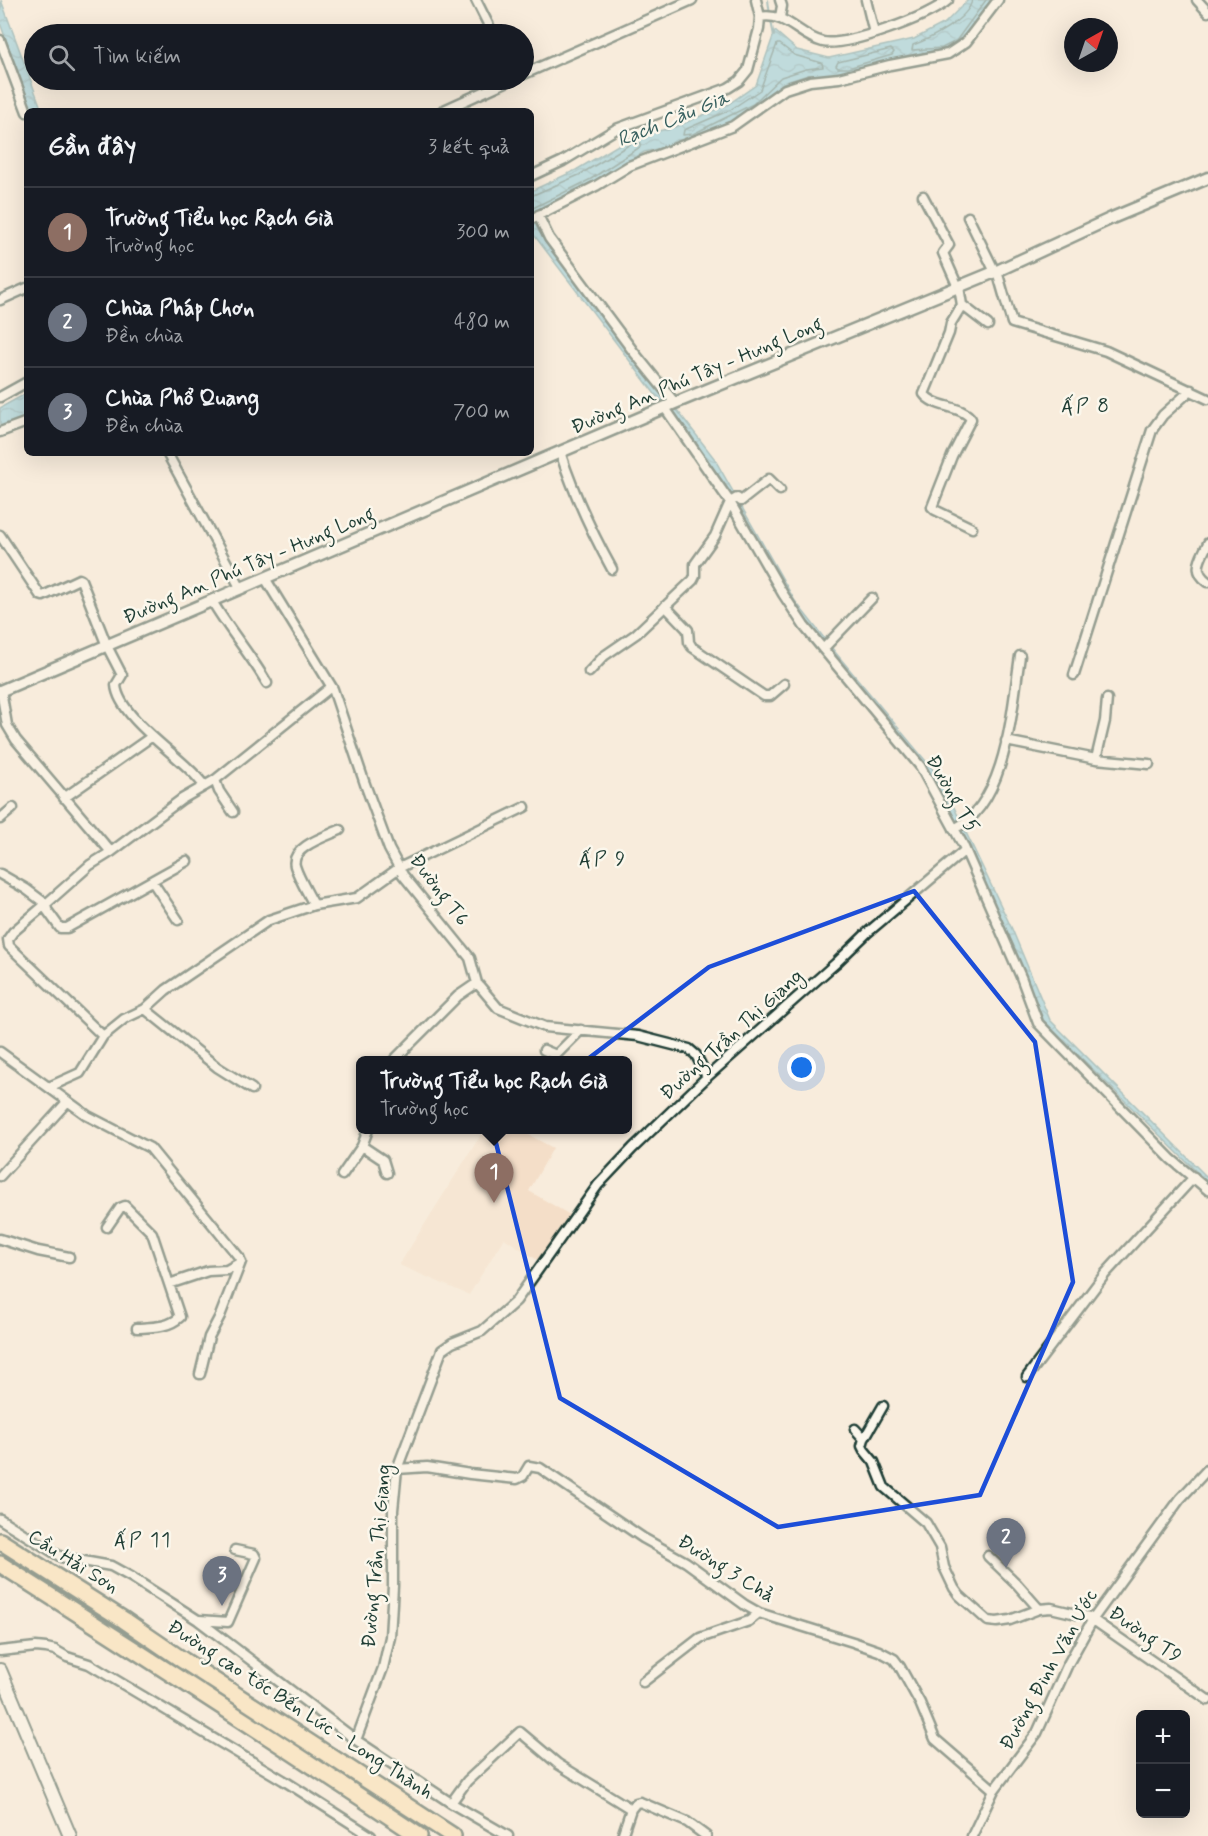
<!DOCTYPE html>
<html lang="vi">
<head>
<meta charset="utf-8">
<style>
  body { margin:0; font-family:Mynerve,sans-serif; background:#20242c; color:#f1f3f6 }
  .controls { position:absolute; right:18px; bottom:18px; display:grid; overflow:hidden; border-radius:9px; box-shadow:0 6px 24px #0002 }
  .controls button { width:54px; height:54px; display:grid; place-items:center; padding:0; border:0; border-bottom:2px solid #363941; background:#171b24; color:#f1f3f6; font:30px sans-serif }
  .compass { position:absolute; left:1064px; top:18px; width:54px; height:54px; border-radius:50%; background:#171b24; box-shadow:0 6px 24px #0002; rotate:40deg }
  .you { position:absolute; left:802px; top:1068px; width:21px; height:21px; margin:-15px; border:4px solid #fff; border-radius:50%; background:#1a73e8; box-shadow:0 0 0 9px #1a73e833 }
  .badge { display:grid; place-items:center; width:39px; height:39px; border-radius:50%; background:#0b8043; color:#fff; font-size:20px; font-weight:700 }
  .pin { position:absolute; translate:-50% -50px; filter:drop-shadow(0 2px 3px #0008) }
  .pin::after { content:''; position:absolute; top:32px; width:21px; height:18px; background:inherit; clip-path:polygon(0 0,100% 0,50% 100%) }
  .popup { position:absolute; left:356px; top:1056px; width:276px; height:78px; box-sizing:border-box; display:grid; place-content:center; border-radius:9px; background:#171b24; filter:drop-shadow(0 2px 4px #0005); font-size:20px; white-space:nowrap; color:#9ea1a6 }
  .popup b { font-size:22px; color:#f1f3f6 }
  .popup::after { content:''; position:absolute; left:50%; top:100%; margin-left:-12px; border:12px solid transparent; border-top-color:#171b24 }
  .list { margin:0; padding:0; list-style:none }
  h2 { display:flex; justify-content:space-between; align-items:center; height:78px; margin:0; padding:0 24px; font-size:26px }
  h2 small { font-size:20px; font-weight:400; color:#9ea1a6 }
  .list li { display:grid; grid-template-columns:39px 1fr auto; gap:18px; align-items:center; box-sizing:border-box; height:90px; padding:0 24px; border-top:2px solid #363941 }
  .list b { display:block; font-size:22px; white-space:nowrap }
  .list p { margin:0; font-size:20px; white-space:nowrap; color:#9ea1a6 }
  .list em { font-size:20px; font-style:normal; color:#9ea1a6 }
  .icon { flex:none; width:33px; height:33px; fill:none; stroke:currentColor; stroke-width:2; stroke-linecap:round; stroke-linejoin:round }
  .map { position:relative; flex:none; width:1208px; height:1836px; overflow:hidden }
  .search { position:absolute; background:#171b24; box-shadow:0 6px 24px #0002; left:24px; top:24px; width:510px; height:66px; display:flex; align-items:center; gap:15px; box-sizing:border-box; padding:0 21px; border-radius:33px; color:#9ea1a6; font-size:22px }
  .panel { position:absolute; background:#171b24; box-shadow:0 6px 24px #0002; left:24px; top:108px; width:510px; height:348px; border-radius:9px }
  .map>svg:first-child { display:block }
  .built { fill:#f4dec8 }
  .water { fill:url(#water-waves); stroke:#578f99; stroke-width:1.5 }
  .lines { fill:none; stroke-linecap:round; stroke-linejoin:round }
  .shore { stroke:#447477; stroke-width:1.5 }
  .stream { stroke:#578f99; stroke-width:2 }
  .minor-casing { stroke:#1f3d34; stroke-width:13 }
  .tertiary-casing { stroke:#1f3d34; stroke-width:15 }
  .secondary-casing { stroke:#1f3d34; stroke-width:16 }
  .motorway-casing { stroke:#1f3d34; stroke-width:20 }
  .minor { stroke:#fbf7ec; stroke-width:8 }
  .tertiary { stroke:#fbf7ec; stroke-width:10 }
  .secondary { stroke:#fbf7ec; stroke-width:12 }
  .motorway { stroke:#faddab; stroke-width:15 }
  .marked { fill:none; stroke:#1d4ed8; stroke-width:4.5; stroke-linejoin:round }
  .labels { text-anchor:middle; dominant-baseline:central; stroke-width:5; stroke-linejoin:round; paint-order:stroke }
  .street-label { font-size:20px; fill:#1f3d34; stroke:#fbf7ec }
  .water-label { font-size:21px; font-style:italic; fill:#365f5e; stroke:#fbf7ec }
  .neighbourhood-label { font-size:21px; letter-spacing:1.5px; fill:#1f3d34; stroke:#fbf7ec }
</style>
</head>
<body>
<div class="map">
<svg width="1208" height="1836" viewBox="0 0 1208 1836">
  <defs>
    <pattern id="water-waves" width="16" height="10" patternUnits="userSpaceOnUse" patternTransform="scale(1.5)"><rect width="16" height="10" fill="#7cc6dc"/><path d="M0 5q4-4 8 0t8 0" fill="none" stroke="#65a2b3"/></pattern>
  </defs>
  <rect width="100%" height="100%" fill="#f8ecdc"/>
  <filter id="ink" filterUnits="userSpaceOnUse"><feTurbulence type="fractalNoise" baseFrequency=".0167" numOctaves="2"/><feDisplacementMap in="SourceGraphic" scale="12" xChannelSelector="R" yChannelSelector="G"/><feConvolveMatrix kernelMatrix="1 2 1 2 8 2 1 2 1" color-interpolation-filters="sRGB"/></filter>
  <g filter="url(#ink)">
    <path class="built" d="M484 1130H520L553 1148 529 1191 570 1215 539 1261 504 1238 469 1295 399 1265Z"/>
    <path class="water" d="M1 0 41 108 42 111H32L0 23Z
      M968 0H995L987 7 960 45 944 54 906 58 849 74 808 75 783 83 757 109 733 122 695 140 644 152 594 184 532 215 538 230 714 458 795 601 835 652 940 778 1012 929 1050 1020 1208 1178V1183L1044 1021 1012 945 975 865 935 784 919 761 803 620 680 427 531 231V191L576 170 630 138 675 127 727 105 756 85 775 31 797 50 829 58 914 39 945 23Z
      M27 393V417L0 428V408Z"/>
    <g class="lines">
      <path class="shore" d="M972 0C969 19 930 39 913 45L912 50 942 48 956 41 986 0
        M777 44H780L794 55 822 63 823 67 806 69 781 77 753 104 693 134 683 135 684 130 730 110 760 90Z
        M891 49 894 52 892 55 848 68H838L836 66 838 62Z
        M531 196 579 175 632 143 639 142 641 143 640 147 591 179 531 209"/>
      <path class="stream" d="M768 0 770 15
        M771 21 774 36"/>
      <defs>
        <path id="minor" d="M476 0 493 34
          M866 0 874 33
          M1197 0 1208 12
          M760 17C787 12 798 36 823 42 846 47 931 16 948 0
          M780 17 782 6 780 0
          M0 40 27 112
          M524 74 692 0
          M442 111 510 80
          M531 176 563 161 616 129 728 88 739 81 748 70 759 29 760 17 756 0
          M923 196 949 245 943 253 958 287
          M538 215 549 238 633 351 675 403
          M968 217 995 272
          M531 219 596 186 629 166 733 126 785 89 810 81 839 78 890 65 948 54 966 42 998 0
          M997 271 1012 323 1106 351 1208 399
          M959 287 962 305 988 325
          M0 300 27 288
          M962 305 951 323 949 333 924 394C934 408 962 405 971 419L952 456 932 507 935 510 972 528
          M0 397 27 382
          M665 408 730 502 783 594 804 626 920 766 963 845 1021 977 1038 1023 1171 1159 1208 1190
          M0 432 27 422
          M560 452C574 494 591 531 612 569
          M167 453 241 589
          M0 535 40 595 43 596 79 579 81 580 107 646 122 675 116 685C118 714 169 749 189 769 195 774 200 781 205 786
          M1208 543C1201 559 1191 570 1208 582
          M265 578 333 689 365 784 389 849 403 875 470 958 477 983 498 1008 545 1027 638 1036 689 1049 696 1055 707 1077
          M212 601C229 630 250 654 267 683
          M665 606 688 630 689 642 692 647 764 696H770L784 684
          M823 649 872 598
          M589 672 604 656 636 634 693 580 695 576V564L715 536 730 502 737 498 741 501 769 479 780 490
          M1074 675 1152 430 1163 415 1191 390
          M1 690 7 725 16 740 111 852
          M1006 741 1096 759 1149 764
          M1096 759 1105 721 1107 699
          M215 780 219 791 233 812
          M64 798 151 737
          M0 819 13 808
          M954 829C1007 804 1012 708 1020 656
          M0 874 26 889 46 904 90 865 111 852 182 799 215 780 331 687
          M152 881 178 920
          M314 905C308 893 299 879 295 866 290 847 327 836 340 830
          M145 1009 217 1067 252 1089
          M103 1036 124 1019 145 1009 166 990 269 920 314 905 357 898 399 868 525 807
          M544 1050 556 1055 581 1030
          M0 1052 88 1116 150 1148 239 1257 241 1262 220 1316 209 1337 200 1374
          M394 1060 458 996 477 983
          M49 1087 80 1073 103 1036 9 946 8 939 13 932 46 904 47 910 60 928H67L187 861
          M362 1146 383 1160 387 1173
          M342 1175 362 1146 368 1130
          M0 1176 67 1102
          M107 1227 120 1208 125 1206 152 1233 169 1284
          M0 1239 38 1251 69 1257
          M137 1328C152 1327 168 1328 180 1317L169 1284 208 1271 227 1270 241 1262
          M1027 1377 1105 1274 1194 1177
          M855 1429 864 1439 862 1446 864 1450 874 1462 884 1487 926 1523 940 1547 944 1567 954 1588 959 1595 988 1621 997 1622 1010 1620 1039 1609 1051 1608 1089 1617 1208 1700
          M864 1439 883 1406
          M397 1469 427 1467 470 1474 517 1479 523 1476 529 1466 540 1468 643 1538 686 1562 745 1605 759 1613 853 1642 879 1651 894 1659 900 1667 920 1703 935 1739 994 1790
          M0 1519 61 1557 111 1566 131 1577 198 1620 356 1740 451 1803 467 1781 520 1732 558 1764 631 1809
          M988 1556 1017 1584 1039 1609
          M199 1620 228 1622 256 1558 254 1554 235 1550
          M0 1651 36 1647 46 1648 55 1650 67 1657 89 1664 283 1780 371 1836
          M643 1682 700 1638 749 1621 759 1613
          M356 1740 383 1668 390 1637 393 1586V1510L397 1469 442 1350 452 1343 482 1331 516 1301 598 1185 633 1148 707 1077 836 963 867 933 964 851
          M451 1803 508 1836
          M622 1836 631 1809 636 1803 640 1802 687 1822 706 1836
          M972 1836 994 1790 1037 1733 1068 1664 1093 1619 1180 1499 1208 1469"/>
        <path id="tertiary" d="M0 691 675 403 997 271 1112 218 1208 178"/>
        <path id="secondary" d="M0 1670 70 1836"/>
        <path id="motorway" d="M0 1541 124 1620 184 1661 453 1836
          M0 1564C140 1653 281 1744 419 1836"/>
      </defs>
      <use href="#minor" class="minor-casing"/>
      <use href="#tertiary" class="tertiary-casing"/>
      <use href="#secondary" class="secondary-casing"/>
      <use href="#motorway" class="motorway-casing"/>
      <use href="#minor" class="minor"/>
      <use href="#tertiary" class="tertiary"/>
      <use href="#secondary" class="secondary"/>
      <use href="#motorway" class="motorway"/>
    </g>
  </g>
  <path d="M0 0H1208V1836H0ZM914 891 1035 1042 1073 1282 980 1495 778 1527 560 1398 493 1131 709 967Z" fill="#f8ecdc" fill-opacity=".55" fill-rule="evenodd"/>
  <path class="marked" d="M914 891 1035 1042 1073 1282 980 1495 778 1527 560 1398 493 1131 709 967Z"/>
  <g class="labels">
    <g class="street-label">
      <text transform="translate(697 376) rotate(-23)">Đường An Phú Tây - Hưng Long</text>
      <text transform="translate(249 566) rotate(-23)">Đường An Phú Tây - Hưng Long</text>
      <text transform="translate(952 794) rotate(60)">Đường T5</text>
      <text transform="translate(439 890) rotate(53)">Đường T6</text>
      <text transform="translate(732 1035) rotate(-42)">Đường Trần Thị Giang</text>
      <text transform="translate(377 1556) rotate(-85)">Đường Trần Thị Giang</text>
      <text transform="translate(73 1562) rotate(32)">Cầu Hải Sơn</text>
      <text transform="translate(726 1569) rotate(32)">Đường 3 Chả</text>
      <text transform="translate(1145 1635) rotate(35)">Đường T9</text>
      <text transform="translate(1049 1670) rotate(-61)">Đường Đinh Văn Ước</text>
      <text transform="translate(300 1710) rotate(33)">Đường cao tốc Bến Lức - Long Thành</text>
    </g>
    <g class="water-label">
      <text transform="translate(673 119) rotate(-22)">Rạch Cầu Gia</text>
    </g>
    <g class="neighbourhood-label">
      <text x="1086" y="406">ẤP 8</text>
      <text x="603" y="859">ẤP 9</text>
      <text x="143" y="1540">ẤP 11</text>
    </g>
  </g>
</svg>
<div class="controls">
<button>+</button>
<button>−</button>
</div>
<svg class="compass" viewBox="-18 -18 36 36"><path d="M0-13l5 13h-10z" fill="#e53935"/><path d="M0 13l5-13h-10z" fill="#9ea1a6"/></svg>
<div class="you"></div>
<div class="pin badge" style="left:494px;top:1203px;background:#8d6e63">1</div>
<div class="popup"><b>Trường Tiểu học Rạch Già</b>Trường học</div>
<div class="pin badge" style="left:1006px;top:1568px;background:#6b7280">2</div>
<div class="pin badge" style="left:222px;top:1606px;background:#6b7280">3</div>
<div class="search"><svg class="icon" aria-label="search" viewBox="0 0 24 24"><circle cx="10" cy="10" r="6"/><path d="M15 15l6 6"/></svg>Tìm kiếm</div>
<section class="panel">
<h2>Gần đây<small>3 kết quả</small></h2>
<ul class="list">
<li><span class="badge" style="background:#8d6e63">1</span><div><b>Trường Tiểu học Rạch Già</b><p>Trường học</p></div><em>300 m</em></li>
<li><span class="badge" style="background:#6b7280">2</span><div><b>Chùa Pháp Chơn</b><p>Đền chùa</p></div><em>480 m</em></li>
<li><span class="badge" style="background:#6b7280">3</span><div><b>Chùa Phổ Quang</b><p>Đền chùa</p></div><em>700 m</em></li>
</ul>
</section>
</div>
</body>
</html>
